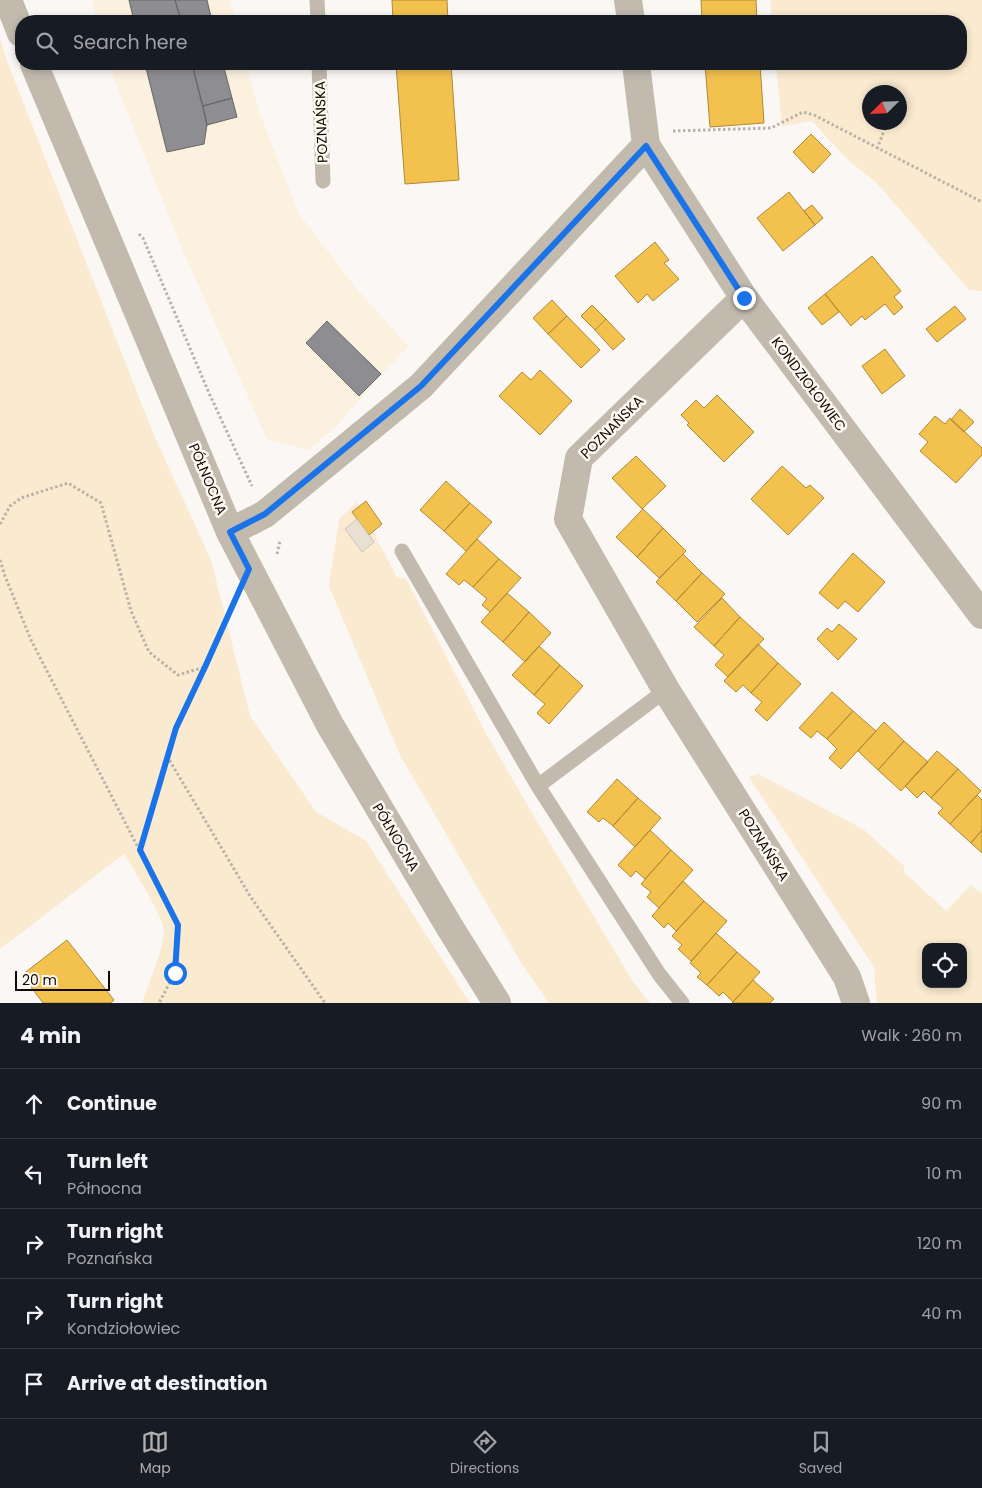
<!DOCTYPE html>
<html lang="en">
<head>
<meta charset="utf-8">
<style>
  body { margin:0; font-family:Poppins,sans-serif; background:#20242c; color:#f1f3f6 }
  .controls { position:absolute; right:15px; bottom:15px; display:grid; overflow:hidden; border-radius:10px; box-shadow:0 2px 8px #0003 }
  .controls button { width:45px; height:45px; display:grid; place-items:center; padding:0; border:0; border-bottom:1px solid #363941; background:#171b24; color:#f1f3f6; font:25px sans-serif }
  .compass { position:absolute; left:862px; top:85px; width:45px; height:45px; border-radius:50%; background:#171b24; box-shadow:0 2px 8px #0003; rotate:246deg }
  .scale { position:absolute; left:15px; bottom:12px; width:95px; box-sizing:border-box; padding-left:5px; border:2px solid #100a02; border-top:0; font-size:14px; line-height:18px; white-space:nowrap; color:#100a02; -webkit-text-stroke:4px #fcf8f2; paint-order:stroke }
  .stop { position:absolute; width:15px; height:15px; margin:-11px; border:4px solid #1a73e8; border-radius:50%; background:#fff }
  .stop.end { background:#1a73e8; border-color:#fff; box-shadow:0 1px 5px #0008 }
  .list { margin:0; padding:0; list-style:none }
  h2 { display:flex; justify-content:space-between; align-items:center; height:65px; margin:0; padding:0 20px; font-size:21px }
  h2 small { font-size:16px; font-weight:400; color:#9ea1a6 }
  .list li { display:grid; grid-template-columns:32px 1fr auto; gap:15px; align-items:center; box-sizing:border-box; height:70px; padding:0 20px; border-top:1px solid #363941 }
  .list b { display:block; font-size:19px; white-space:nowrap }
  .list p { margin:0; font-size:16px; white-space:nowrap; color:#9ea1a6 }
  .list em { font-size:16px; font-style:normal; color:#9ea1a6 }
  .icon { flex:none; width:28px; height:28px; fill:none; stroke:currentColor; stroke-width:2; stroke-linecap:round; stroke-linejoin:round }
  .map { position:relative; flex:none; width:982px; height:1003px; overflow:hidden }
  .search { position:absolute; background:#171b24; box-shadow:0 2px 8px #0003; left:15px; right:15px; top:15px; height:55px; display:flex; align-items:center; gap:12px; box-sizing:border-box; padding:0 18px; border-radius:20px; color:#9ea1a6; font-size:19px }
  .sheet { height:415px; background:#171b24 }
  nav { display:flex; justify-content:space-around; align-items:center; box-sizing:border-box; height:70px; border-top:1px solid #363941; background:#171b24; font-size:14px; color:#9ea1a6 }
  nav a { display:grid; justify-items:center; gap:2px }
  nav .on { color:#b1b0ae }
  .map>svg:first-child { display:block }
  .built { fill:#fcf1df }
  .green { fill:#faead0; fill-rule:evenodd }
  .homes { fill:#f2c14e; stroke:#ae8a37 }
  .industry { fill:#8d8d92; stroke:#686667 }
  .building { fill:#e9e0d1; stroke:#cac6bf }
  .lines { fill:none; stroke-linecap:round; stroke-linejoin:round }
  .path { stroke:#b9b2a9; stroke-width:3; stroke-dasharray:2.5 2.5; stroke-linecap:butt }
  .service { stroke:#c1baad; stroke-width:15 }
  .minor { stroke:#c1baad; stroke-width:28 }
  .route { stroke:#1a73e8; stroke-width:6 }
  .labels { text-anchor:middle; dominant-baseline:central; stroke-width:5; stroke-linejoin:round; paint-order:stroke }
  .street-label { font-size:14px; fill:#100a02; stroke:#fcf8f2 }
</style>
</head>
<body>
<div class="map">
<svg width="982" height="1003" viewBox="0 0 982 1003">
  <rect width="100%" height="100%" fill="#faf7f4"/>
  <path class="built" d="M92 0H230L235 21H98Z
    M110 64H246L259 112 299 214 355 287 408 346 333 429 308 450 267 439 183 251 114 79Z"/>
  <path class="green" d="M770 0H982V291L969 290 876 182 850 162 812 121 782 126 776 64H961V21H772ZM870 92H900V122H870Z
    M0 39 7 61 153 433 211 560 250 716 316 812 366 841 470 1003H142C148 985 165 947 164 929 162 915 133 868 124 854L0 949Z
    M357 502 397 577 406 579 487 735 539 825 632 980 650 1003H549L522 964 400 755 329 586 339 519Z
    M758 774 863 829 904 866V872L946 911 971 885 982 894V1003H877L874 967 749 777ZM926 947H963V984H926Z"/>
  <path class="homes" d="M392 0H447L448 21H393Z
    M701 0H756L757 21H702Z
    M396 64H451L459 180 405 184Z
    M705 64H760L764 123 710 127Z
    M811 134 831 154 813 173 793 152Z
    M789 192 815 225 783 251 757 218Z
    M812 205 823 218 815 225 804 211Z
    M655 242 669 260 664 263 679 279 653 301 647 294 638 303 615 276Z
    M872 256 901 291 894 297 903 307 894 315 885 304 865 320 862 316 851 326 825 294Z
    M825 294 839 312 822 325 808 308Z
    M552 300 567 316 548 334 533 318Z
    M592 305 606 319 595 330 581 316Z
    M955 306 966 319 937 342 926 329Z
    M567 316 600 350 581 368 548 334Z
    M606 319 625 339 613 350 595 330Z
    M885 349 905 376 882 394 862 366Z
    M540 370 572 401 540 435 499 396 522 372 531 380Z
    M717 395 754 432 724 462 687 425 689 423 681 415 696 400 704 408Z
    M960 409 974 422 964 432 951 420Z
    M935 416 945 424 950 418 982 448V455L956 483 920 451 928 442 919 434Z
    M636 456 666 486 642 509 612 478Z
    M782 466 806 488 810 485 824 498 788 535 751 499Z
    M446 481 470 503 444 531 420 510Z
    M366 501 382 524 369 535 352 512Z
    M470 503 492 522 466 551 444 531Z
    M643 509 663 528 637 557 616 537Z
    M663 528 686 551 659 578 637 557Z
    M477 539 499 559 473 587 464 580 459 585 446 574Z
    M853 553 885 582 858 612 845 601 838 609 819 593Z
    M683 554 702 573 676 601 656 582Z
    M499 559 521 578 490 612 482 605 487 599 473 587Z
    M702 573 725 594 697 622 676 601Z
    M507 593 529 612 503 642 481 622Z
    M722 598 740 617 714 646 694 627Z
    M529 612 551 633 525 662 503 642Z
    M740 617 764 639 728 677 715 665 724 655 714 646Z
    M839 624 857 639 838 660 817 639 827 628 832 632Z
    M758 644 778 663 751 693 743 685 736 692 724 681Z
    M539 646 560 665 534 695 512 675Z
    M778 663 801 684 767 721 755 710 762 702 751 693Z
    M560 665 583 686 549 724 537 713 545 704 534 695Z
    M832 692 853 711 827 739 817 731 811 738 799 728Z
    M853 711 876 731 841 769 829 758 837 749 827 739Z
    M884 722 904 741 878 770 858 751Z
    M904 741 928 762 901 791 878 770Z
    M937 751 958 769 931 798 924 791 917 798 905 786Z
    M958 769 981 791 950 824 938 813 943 808 931 798Z
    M617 779 638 798 613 826 603 818 599 822 587 812Z
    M977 795 982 800V830L971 843 950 824Z
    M638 798 661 818 635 847 613 826Z
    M650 830 671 850 645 879 636 871 631 877 618 865Z
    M982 830V853L971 843Z
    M671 850 693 870 659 908 647 897 651 892 641 884Z
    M683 881 704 901 676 931 668 923 664 928 652 916Z
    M704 901 727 921 691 961 678 949 682 945 672 936Z
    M716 933 737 952 707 985 697 977 701 973 690 963Z
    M67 940 114 1000 111 1003H43L22 975Z
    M737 952 760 972 733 1002 723 992 719 996 707 985Z
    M753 980 774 999 770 1003H732Z"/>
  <path class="industry" d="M129 0H175L181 21H134Z
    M175 0H207L212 21H181Z
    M145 64H192L207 125 204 144 167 152Z
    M192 64H223L232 98 203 106Z
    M232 98 237 117 207 125 203 106Z
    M327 321 381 374 359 396 306 343Z"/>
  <path class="building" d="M357 519 374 542 362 552 345 529Z"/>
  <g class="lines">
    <path class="path" d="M673 131 771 128 803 112 814 115 982 202
      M877 149 885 128 884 122
      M139 234 143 238 209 393 252 486
      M0 524 10 506 21 498 68 483 101 503 131 611 149 652 178 675 205 667 234 603
      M277 554 280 541
      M0 560 5 576 31 640 178 925 175 973 159 1003
      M167 756 250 896 325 1003
      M140 849 176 728 205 667"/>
    <path class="service" d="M317 0 318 21
      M319 64 323 181
      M402 551 538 786 659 974 682 1003
      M538 786 666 690"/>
    <path class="minor" d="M8 0 21 33
      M628 0 631 21
      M34 64 230 532 330 725 449 926 497 1003
      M636 64 646 145 744 298 982 615
      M744 298 579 458 568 519 666 690 847 977 856 1003
      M230 532 265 514 421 386 646 145"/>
  </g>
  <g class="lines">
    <path class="route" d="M175 973 178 925 140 850 176 728 205 667 249 569 230 532 265 514 421 386 646 146 744 298"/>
  </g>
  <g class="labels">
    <g class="street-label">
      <text transform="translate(321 122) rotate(-92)">POZNAŃSKA</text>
      <text transform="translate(809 384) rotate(53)">KONDZIOŁOWIEC</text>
      <text transform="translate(612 427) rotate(-45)">POZNAŃSKA</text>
      <text transform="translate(208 479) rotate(67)">PÓŁNOCNA</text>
      <text transform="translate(396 837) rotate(59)">PÓŁNOCNA</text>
      <text transform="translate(764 845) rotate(58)">POZNAŃSKA</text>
    </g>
  </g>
</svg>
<div class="controls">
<button><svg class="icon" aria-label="locate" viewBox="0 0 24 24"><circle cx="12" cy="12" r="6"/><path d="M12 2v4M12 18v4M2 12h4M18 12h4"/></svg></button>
</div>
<svg class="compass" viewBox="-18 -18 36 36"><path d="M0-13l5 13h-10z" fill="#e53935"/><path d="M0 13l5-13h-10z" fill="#9ea1a6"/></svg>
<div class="scale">20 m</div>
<div class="stop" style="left:175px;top:973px"></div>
<div class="stop end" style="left:744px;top:298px"></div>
<div class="search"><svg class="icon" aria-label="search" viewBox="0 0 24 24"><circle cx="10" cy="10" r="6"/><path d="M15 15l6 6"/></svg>Search here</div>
</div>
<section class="sheet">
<h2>4 min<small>Walk · 260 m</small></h2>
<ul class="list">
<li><svg class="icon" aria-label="ahead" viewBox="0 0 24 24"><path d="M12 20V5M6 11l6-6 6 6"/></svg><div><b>Continue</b></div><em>90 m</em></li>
<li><svg class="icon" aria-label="left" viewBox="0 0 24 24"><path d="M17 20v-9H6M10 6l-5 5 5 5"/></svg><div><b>Turn left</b><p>Północna</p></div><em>10 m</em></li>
<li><svg class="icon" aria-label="right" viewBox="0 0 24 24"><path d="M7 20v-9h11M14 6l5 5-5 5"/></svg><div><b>Turn right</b><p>Poznańska</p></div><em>120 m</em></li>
<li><svg class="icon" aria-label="right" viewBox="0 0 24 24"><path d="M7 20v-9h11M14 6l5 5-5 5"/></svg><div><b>Turn right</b><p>Kondziołowiec</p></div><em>40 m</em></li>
<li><svg class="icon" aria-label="arrive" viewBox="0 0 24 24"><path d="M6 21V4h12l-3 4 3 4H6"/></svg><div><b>Arrive at destination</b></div></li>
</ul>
</section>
<nav>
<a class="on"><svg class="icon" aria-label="map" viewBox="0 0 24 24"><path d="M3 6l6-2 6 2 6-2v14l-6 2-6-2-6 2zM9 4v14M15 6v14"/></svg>Map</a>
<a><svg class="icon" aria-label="directions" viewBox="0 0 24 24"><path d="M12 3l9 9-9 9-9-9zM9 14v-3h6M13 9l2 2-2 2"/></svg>Directions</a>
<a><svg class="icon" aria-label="saved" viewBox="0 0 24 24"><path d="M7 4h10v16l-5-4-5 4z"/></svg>Saved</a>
</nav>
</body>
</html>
